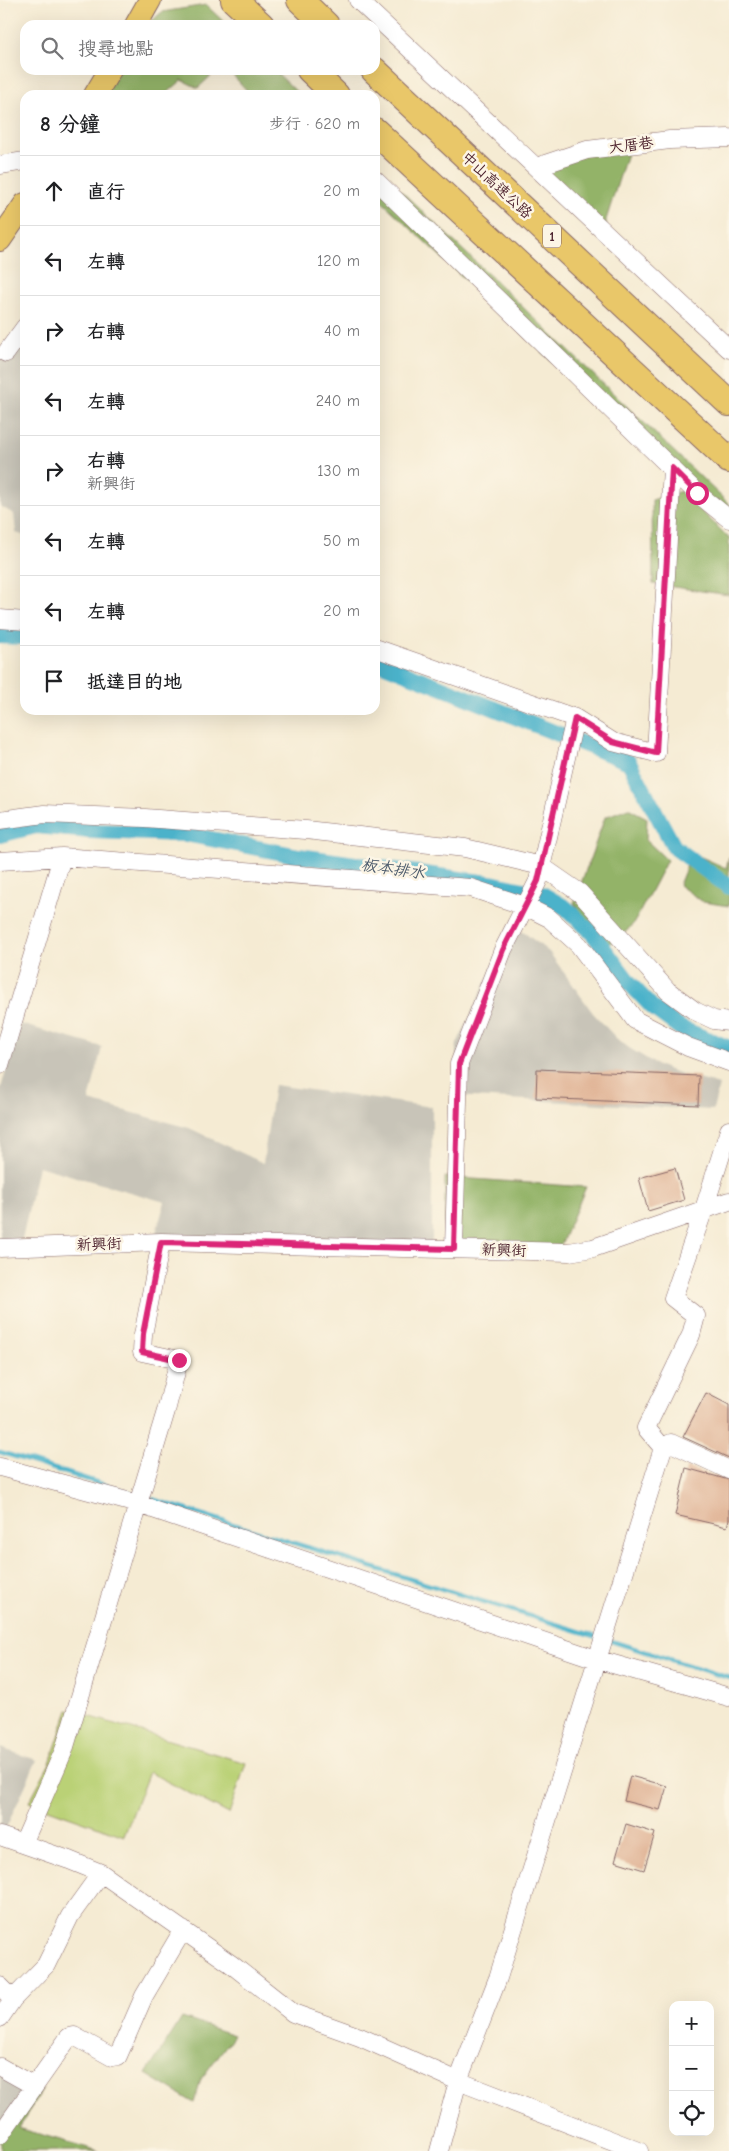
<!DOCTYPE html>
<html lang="zh-TW">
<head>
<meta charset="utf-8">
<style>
  body { margin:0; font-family:"Comic Neue","LXGW WenKai TC",sans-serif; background:#f2f2f2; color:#202124 }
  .controls { position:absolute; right:15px; bottom:15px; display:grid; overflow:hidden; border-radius:10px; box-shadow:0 5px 20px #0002 }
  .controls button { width:45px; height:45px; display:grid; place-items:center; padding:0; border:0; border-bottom:1px solid #e0e0e0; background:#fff; color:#202124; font:25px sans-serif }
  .stop { position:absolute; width:15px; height:15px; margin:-11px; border:4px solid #db2777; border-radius:50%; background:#fff }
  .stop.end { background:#db2777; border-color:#fff; box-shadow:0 1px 5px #0008 }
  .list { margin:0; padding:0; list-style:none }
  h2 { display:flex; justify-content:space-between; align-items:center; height:65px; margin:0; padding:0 20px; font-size:21px }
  h2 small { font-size:16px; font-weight:400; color:#757577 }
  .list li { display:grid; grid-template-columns:32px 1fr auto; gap:15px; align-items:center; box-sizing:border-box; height:70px; padding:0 20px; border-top:1px solid #e0e0e0 }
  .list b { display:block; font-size:19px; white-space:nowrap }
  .list p { margin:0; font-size:16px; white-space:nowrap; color:#757577 }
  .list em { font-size:16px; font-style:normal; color:#757577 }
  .icon { flex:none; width:28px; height:28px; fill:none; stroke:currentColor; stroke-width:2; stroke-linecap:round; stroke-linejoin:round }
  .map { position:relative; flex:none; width:729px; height:2151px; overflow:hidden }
  .search { position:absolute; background:#fff; box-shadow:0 5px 20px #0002; left:20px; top:20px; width:360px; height:55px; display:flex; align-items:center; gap:12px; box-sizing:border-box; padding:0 18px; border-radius:15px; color:#757577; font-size:19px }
  .panel { position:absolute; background:#fff; box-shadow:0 5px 20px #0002; left:20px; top:90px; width:360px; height:625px; border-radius:15px }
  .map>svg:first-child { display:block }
  .industrial { fill:#c8c4b8 }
  .green { fill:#bad176; stroke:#827850 }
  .forest { fill:#93b367; stroke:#6e6949 }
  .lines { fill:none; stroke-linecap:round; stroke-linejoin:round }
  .stream { stroke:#4cb2ca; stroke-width:4.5 }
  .canal { stroke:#4cb2ca; stroke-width:16 }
  .building { fill:#dfb092 }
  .minor-casing { stroke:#866666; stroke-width:19 }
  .major-casing { stroke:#866666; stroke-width:24 }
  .highway-casing { stroke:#866666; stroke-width:28 }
  .minor { stroke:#fff; stroke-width:18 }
  .major { stroke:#e9c769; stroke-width:22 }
  .highway { stroke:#e9c769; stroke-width:26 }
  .route { stroke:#db2777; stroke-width:6 }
  .labels { text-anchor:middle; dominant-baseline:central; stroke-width:5; stroke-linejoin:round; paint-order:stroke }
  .shield { fill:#fcf5e5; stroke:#7f5f63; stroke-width:1 }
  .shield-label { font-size:14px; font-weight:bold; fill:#4a1f2b }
  .street-label { font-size:15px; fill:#4a1f2b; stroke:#fcf5e5 }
  .water-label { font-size:16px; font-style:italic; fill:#4b5a6b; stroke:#fcf5e5 }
</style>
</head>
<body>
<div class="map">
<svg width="729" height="2151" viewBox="0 0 729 2151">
  <rect width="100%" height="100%" fill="#fcf5e5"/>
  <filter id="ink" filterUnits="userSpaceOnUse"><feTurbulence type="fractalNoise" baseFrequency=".02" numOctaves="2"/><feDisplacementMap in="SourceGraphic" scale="10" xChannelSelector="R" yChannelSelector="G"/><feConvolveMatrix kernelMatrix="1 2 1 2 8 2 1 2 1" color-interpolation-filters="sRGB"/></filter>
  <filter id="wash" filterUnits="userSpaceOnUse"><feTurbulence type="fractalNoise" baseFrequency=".0096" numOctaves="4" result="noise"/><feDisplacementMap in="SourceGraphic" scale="20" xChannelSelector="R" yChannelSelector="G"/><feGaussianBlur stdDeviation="1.12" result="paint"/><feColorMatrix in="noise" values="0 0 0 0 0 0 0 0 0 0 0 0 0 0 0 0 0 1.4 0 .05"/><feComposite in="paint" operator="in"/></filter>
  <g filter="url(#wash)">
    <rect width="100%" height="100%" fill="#f5ebd3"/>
    <path class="industrial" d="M25 320V536L16 533 14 514 0 506V352Z
      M511 926 526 934 549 952 593 1013 616 1038 629 1048 657 1065 672 1071 719 1085 713 1110 453 1096 457 1044Z
      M20 1024 102 1047 89 1101 189 1128 263 1163 274 1085 432 1107V1249L153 1243 165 1202 38 1166 22 1239 0 1240V1091Z
      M0 1748 37 1760 6 1828 2 1830 0 1829Z
      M0 2064 30 2082 0 2124Z"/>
    <path class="green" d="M68 1710 246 1763 229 1814 149 1772 124 1836 29 1802 50 1763Z"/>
    <path class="forest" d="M206 5 227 25H147L162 12Z
      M116 70H217L198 88 182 80 165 95H101Z
      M228 70H274L300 95H251Z
      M630 144 606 220 607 237 546 182 551 159Z
      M375 166 729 504V527L375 195Z
      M681 491 729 538V595L653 584 652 500Z
      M628 808 647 818 646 840 667 860 634 923 620 938 603 947 574 903 605 817Z
      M692 853 726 868 729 858V906L703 902 679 885Z
      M445 1177 586 1187 556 1256 445 1251Z
      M182 2018 234 2035 201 2079 194 2103 146 2074Z
      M43 2089 18 2128 99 2151H0V2124Z"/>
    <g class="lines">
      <path class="stream" d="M0 1452 137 1495
        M145 1497 601 1638
        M608 1640 729 1678"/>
      <path class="canal" d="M0 636 25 637
        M375 661 629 762 674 847 729 887
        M0 835 36 826 90 831 185 834 299 856 495 884 542 894 566 908 593 934 632 986 653 1008 680 1028 729 1048"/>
    </g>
    <g id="blocks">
      <path class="building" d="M537 1069 699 1076 698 1105 536 1098Z
        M675 1168 684 1200 648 1211 639 1178Z
        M706 1393 729 1405V1458L683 1437Z
        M686 1468 729 1480V1519L727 1527 675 1515Z
        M630 1776 667 1786 660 1810 624 1801Z
        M626 1824 655 1833 644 1870 615 1861Z"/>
    </g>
  </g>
  <g filter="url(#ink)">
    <use href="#blocks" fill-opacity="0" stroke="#866666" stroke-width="1"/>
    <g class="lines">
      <defs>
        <path id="minor" d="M358 0 729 349
          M0 165 25 161
          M536 167 587 150 670 140 729 138
          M375 180 697 493 729 519
          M6 353 25 327
          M0 619 25 621
          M375 648 575 718
          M0 820 44 814 145 818 306 830 465 848 541 866 580 893 668 991 695 1011 714 1020 729 1022
          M0 861 62 857
          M0 1065 62 857 471 888 525 906 549 918 579 945 635 1020 688 1047 729 1062
          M0 1248 161 1242 569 1252 593 1248 729 1201
          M454 1249 459 1064 503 950 538 881 575 718 613 742 656 753 672 468
          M663 1448 671 1443 729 1470
          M0 1467 138 1504 599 1660 729 1697
          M0 1836 69 1860 101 1873 231 1964 293 2013 360 2037 458 2081 639 2151
          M26 1837 64 1750 166 1411 179 1360 142 1352 143 1335 161 1242
          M0 1986 13 1999
          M0 2018 13 1999 46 1965 70 1916 101 1873
          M0 2067 34 2086
          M0 2135 69 2037 74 2036 112 2057 118 2056 144 1996 183 1930
          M439 2151 458 2081 498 1978 663 1448 646 1428 691 1335 696 1316 673 1298 704 1209 729 1130"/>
        <path id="major" d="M136 25 150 0
          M95 95 110 70
          M0 240 25 204"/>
        <path id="highway" d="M234 0 261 25
          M300 0 326 25
          M310 70 336 95
          M374 70 729 403
          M375 131 729 460"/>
      </defs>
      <use href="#minor" class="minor-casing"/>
      <use href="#major" class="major-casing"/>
      <use href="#highway" class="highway-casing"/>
      <use href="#minor" class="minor"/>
      <use href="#major" class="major"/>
      <use href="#highway" class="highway"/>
    </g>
  </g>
  <g class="lines" filter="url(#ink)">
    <path class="route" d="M179 1360 142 1352 143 1334 161 1242 454 1249 459 1064 503 950 538 881 575 718 613 742 656 753 672 468 697 493"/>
  </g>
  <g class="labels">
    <rect class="shield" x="543" y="224.5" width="18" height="23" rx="4"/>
    <g class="shield-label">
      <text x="552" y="236">1</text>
    </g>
    <g class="street-label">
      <text transform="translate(631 145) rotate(-7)">大厝巷</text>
      <text transform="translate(497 185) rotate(43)">中山高速公路</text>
      <text transform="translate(99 1244) rotate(-2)">新興街</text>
      <text transform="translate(504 1250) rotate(2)">新興街</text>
    </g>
    <g class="water-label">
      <text transform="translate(393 869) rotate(8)">板本排水</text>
    </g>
  </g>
</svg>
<div class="controls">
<button>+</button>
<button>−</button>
<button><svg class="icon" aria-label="locate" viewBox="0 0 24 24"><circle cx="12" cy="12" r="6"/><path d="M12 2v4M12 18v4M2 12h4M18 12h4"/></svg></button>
</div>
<div class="stop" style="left:697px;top:493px"></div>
<div class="stop end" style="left:179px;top:1360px"></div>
<div class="search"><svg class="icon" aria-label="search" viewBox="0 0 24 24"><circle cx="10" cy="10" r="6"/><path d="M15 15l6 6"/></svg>搜尋地點</div>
<section class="panel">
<h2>8 分鐘<small>步行 · 620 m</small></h2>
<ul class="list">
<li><svg class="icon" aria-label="ahead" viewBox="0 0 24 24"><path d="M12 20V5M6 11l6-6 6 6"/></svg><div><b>直行</b></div><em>20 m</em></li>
<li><svg class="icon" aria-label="left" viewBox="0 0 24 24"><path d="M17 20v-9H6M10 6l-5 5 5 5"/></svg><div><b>左轉</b></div><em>120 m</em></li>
<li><svg class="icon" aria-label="right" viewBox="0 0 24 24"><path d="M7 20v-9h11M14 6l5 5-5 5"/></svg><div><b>右轉</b></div><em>40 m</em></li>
<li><svg class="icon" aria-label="left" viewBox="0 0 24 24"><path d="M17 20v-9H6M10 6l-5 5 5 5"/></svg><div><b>左轉</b></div><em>240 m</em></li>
<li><svg class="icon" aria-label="right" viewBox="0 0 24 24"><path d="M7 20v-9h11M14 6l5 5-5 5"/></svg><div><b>右轉</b><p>新興街</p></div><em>130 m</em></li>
<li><svg class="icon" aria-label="left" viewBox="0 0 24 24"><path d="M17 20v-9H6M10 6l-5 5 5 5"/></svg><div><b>左轉</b></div><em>50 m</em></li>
<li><svg class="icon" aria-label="left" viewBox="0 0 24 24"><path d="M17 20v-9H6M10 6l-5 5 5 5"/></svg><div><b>左轉</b></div><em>20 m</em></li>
<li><svg class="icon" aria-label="arrive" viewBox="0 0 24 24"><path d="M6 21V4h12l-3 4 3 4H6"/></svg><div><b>抵達目的地</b></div></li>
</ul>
</section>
</div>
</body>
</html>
